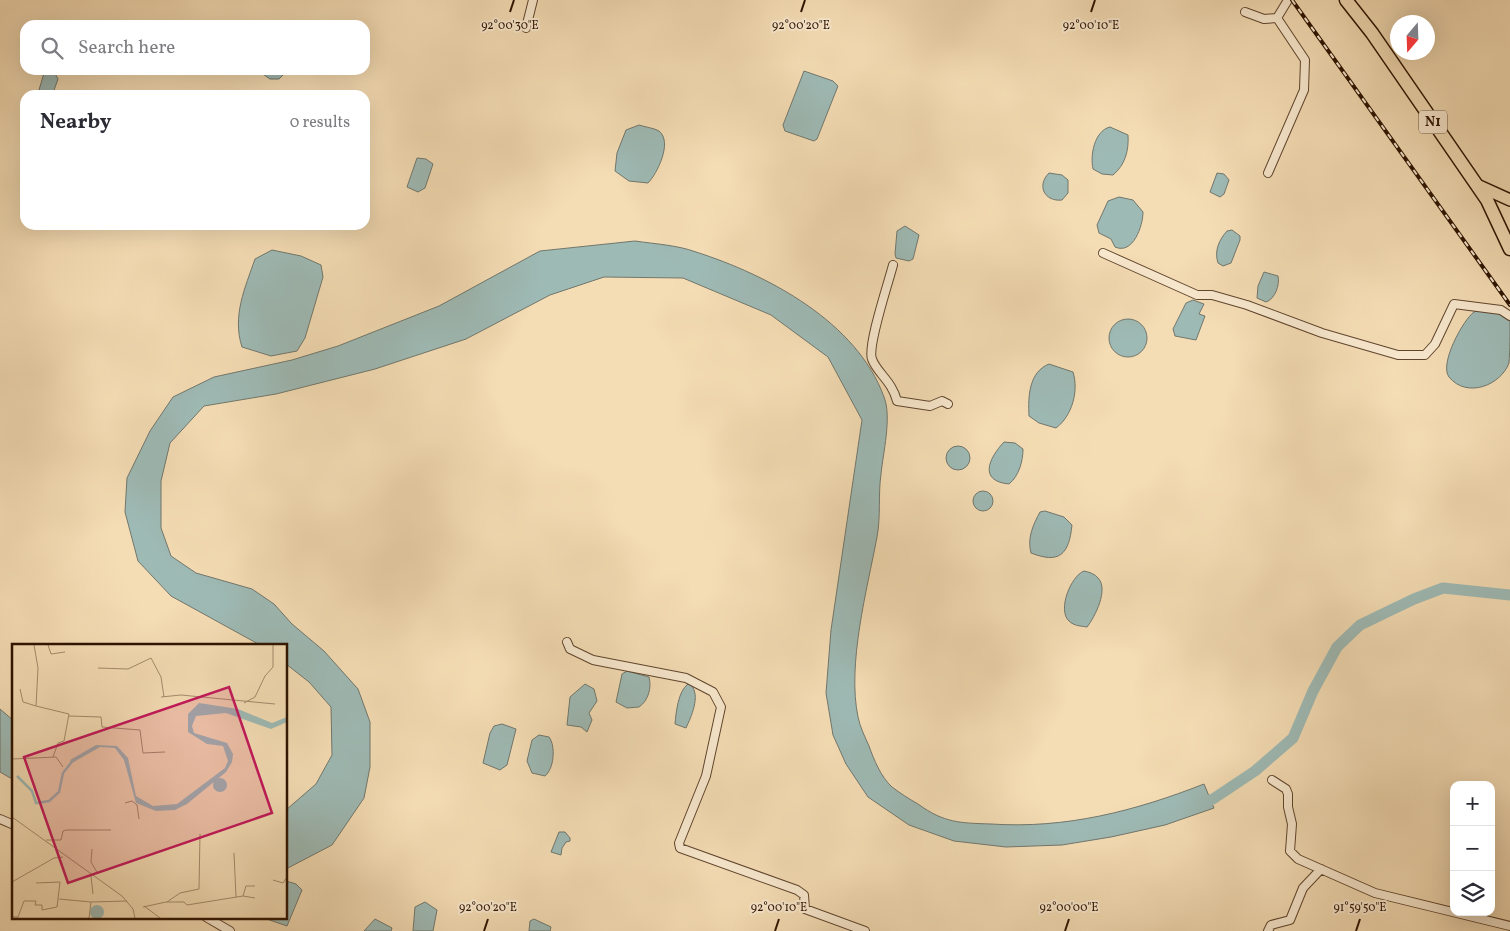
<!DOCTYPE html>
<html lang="en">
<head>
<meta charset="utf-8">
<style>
  body { margin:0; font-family:Vollkorn,serif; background:#f2f2f3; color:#2b2b33 }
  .controls { position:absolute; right:15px; bottom:15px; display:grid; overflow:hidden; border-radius:10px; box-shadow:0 5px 20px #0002 }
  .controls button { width:45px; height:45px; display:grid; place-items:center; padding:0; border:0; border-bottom:1px solid #e1e1e2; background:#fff; color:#2b2b33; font:25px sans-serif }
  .compass { position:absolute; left:1390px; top:15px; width:45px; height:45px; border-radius:50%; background:#fff; box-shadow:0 5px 20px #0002; rotate:199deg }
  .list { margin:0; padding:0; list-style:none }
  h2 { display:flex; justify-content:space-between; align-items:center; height:65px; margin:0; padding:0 20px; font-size:21px }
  h2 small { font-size:16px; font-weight:400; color:#7c7c81 }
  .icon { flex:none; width:28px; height:28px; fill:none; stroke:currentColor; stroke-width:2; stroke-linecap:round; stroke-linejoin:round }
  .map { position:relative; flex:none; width:1510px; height:931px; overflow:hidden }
  .search { position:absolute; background:#fff; box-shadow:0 5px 20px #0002; left:20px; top:20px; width:350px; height:55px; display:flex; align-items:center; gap:12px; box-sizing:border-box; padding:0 18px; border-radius:15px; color:#7c7c81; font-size:19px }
  .panel { position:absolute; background:#fff; box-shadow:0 5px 20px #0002; left:20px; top:90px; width:350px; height:140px; border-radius:15px }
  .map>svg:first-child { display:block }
  .water { fill:#9ebab5; stroke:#71776d }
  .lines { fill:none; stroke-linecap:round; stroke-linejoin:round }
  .river { stroke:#9ebab5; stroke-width:11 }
  .minor-casing { stroke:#5f452d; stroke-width:10 }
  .primary-casing { stroke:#2d1300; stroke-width:14 }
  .trunk-casing { stroke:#2d1300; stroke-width:15 }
  .minor { stroke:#f8e8ce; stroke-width:8 }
  .primary { stroke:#f4dcb4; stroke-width:11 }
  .trunk { stroke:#f4dcb4; stroke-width:12 }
  .rail-casing { stroke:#2d1300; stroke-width:4 }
  .rail { stroke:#f8e8ce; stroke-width:2; stroke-dasharray:5.5; stroke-linecap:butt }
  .ticks { fill:none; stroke:#2d1300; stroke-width:2 }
  .labels { text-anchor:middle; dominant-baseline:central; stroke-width:4; stroke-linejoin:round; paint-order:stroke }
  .shield { fill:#f8e8ce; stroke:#6a533e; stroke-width:1 }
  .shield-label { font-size:14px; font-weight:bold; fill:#2d1300 }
  .inset-river { fill:none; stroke:#9ebab5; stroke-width:2.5 }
  .inset-road { fill:none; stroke:#a48c6c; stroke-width:1 }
  .view { fill:#c2185b; fill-opacity:0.15; stroke:#c2185b; stroke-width:2.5 }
  .inset-edge { fill:none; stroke:#2d1300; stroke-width:2.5 }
  .ticks-label { font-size:12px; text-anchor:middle; fill:#2d1300; stroke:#f8e8ce; stroke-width:4; stroke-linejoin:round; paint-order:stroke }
</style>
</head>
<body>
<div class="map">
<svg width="1510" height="931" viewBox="0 0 1510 931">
  <rect width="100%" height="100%" fill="#f4dcb4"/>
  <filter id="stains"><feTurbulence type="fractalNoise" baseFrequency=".004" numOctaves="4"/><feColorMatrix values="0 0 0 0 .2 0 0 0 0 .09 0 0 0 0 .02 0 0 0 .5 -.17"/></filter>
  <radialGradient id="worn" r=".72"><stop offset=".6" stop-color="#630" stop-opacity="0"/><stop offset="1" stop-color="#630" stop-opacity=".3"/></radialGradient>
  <path class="water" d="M53 70 58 79 53 93 49 95 39 90 44 73 47 70Z
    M257 70H288L279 79H270Z
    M804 71 833 81 838 86 817 139 814 141 785 131 783 125Z
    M639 125C645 127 654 128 659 131 673 142 657 174 648 183L629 181 615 171 617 153 626 130Z
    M1110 127 1128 135C1129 151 1125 165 1113 175L1102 174 1093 169C1090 156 1094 131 1110 127Z
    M417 158 426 159 433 164 425 188 418 192 407 187Z
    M1049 173 1062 175 1068 180V193L1062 200C1045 202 1036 186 1049 173Z
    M1217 173 1224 174 1229 180 1224 194 1220 197 1210 192Z
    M1119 197 1133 200 1143 212C1143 226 1133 255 1115 247L1111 239 1099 233 1097 225 1108 201Z
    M905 226 919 235 913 259 909 261 896 258 895 254 897 231Z
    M1232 230 1240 236V240L1231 263 1223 266 1218 263C1214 251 1219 240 1227 231Z
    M635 241C655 244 677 245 696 252 768 275 857 322 884 397 892 417 883 453 881 474 878 495 881 516 877 537 867 590 847 664 858 717 860 727 865 737 869 746 874 760 881 777 892 787 900 793 909 799 918 804 944 823 960 823 991 824 1066 829 1135 811 1204 784L1214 808 1165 825 1111 837 1062 845 1006 847 954 841 909 825 868 797 846 764 833 735 826 693 831 630 862 420 828 357 771 315 683 278 604 277 550 295 466 339 375 369 276 394 204 406 170 443 161 481V528L171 556 196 573 252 589 274 604 292 624 324 651 358 689 370 722V767L364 798 332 845 286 869V810L316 784 332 755 331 707 309 682 286 664V645H260L171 596 138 561 125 512 127 478 150 431 173 397 214 377 292 360 338 346 439 306 540 251Z
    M272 250 301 256 321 265 323 277 305 338 297 351 271 356 242 347C232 316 245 288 255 259Z
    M1264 272 1278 276C1280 285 1275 299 1266 302L1257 298 1258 286Z
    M1193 300 1204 304 1199 314 1205 316 1196 340 1175 336 1173 329 1186 303Z
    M1485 308 1498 310 1510 320C1510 332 1510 351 1509 363 1501 385 1467 399 1449 377 1439 364 1463 320 1474 312 1477 309 1481 309 1485 308Z
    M1109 338a19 19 0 1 1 38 0a19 19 0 1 1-38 0Z
    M1049 364 1073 372C1079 391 1072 416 1056 428L1039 423 1029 416C1028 396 1029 372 1049 364Z
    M1004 442 1015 443 1023 449C1023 461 1019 476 1009 484 978 481 989 458 1004 442Z
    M946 458a12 12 0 1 1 24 0a12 12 0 1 1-24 0Z
    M973 501a10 10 0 1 1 20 0a10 10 0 1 1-20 0Z
    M1045 511 1064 517 1072 525C1069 555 1059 564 1031 553 1027 538 1033 525 1040 512Z
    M1084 571C1089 572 1095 574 1098 578 1109 589 1095 617 1087 627 1081 626 1074 626 1069 621 1057 610 1071 576 1084 571Z
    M627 671 649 677C652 688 648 701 639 707L627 708 616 702 622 674Z
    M585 684 594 689 597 701 589 713 592 720 587 732 581 727 567 725 570 697Z
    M688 684 691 685C701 696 691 717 686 728L675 724C676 713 678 691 688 684Z
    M0 709 14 721V780L0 772Z
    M502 724 516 729 507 765 500 770 483 763 490 733 494 726Z
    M539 735 549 737C556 746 554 769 545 776L532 773 527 761 532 740Z
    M559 832H565L570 838V841L566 842 562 848 561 855 551 852Z
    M286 881 296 884 302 890 287 926 261 917H286Z
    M425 902 437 910 433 931H413L415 907Z
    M375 919 392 928 391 931H364Z
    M534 919 551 927 550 931H529L530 921Z"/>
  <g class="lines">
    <path class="river" d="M1198 804 1213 799 1255 771 1293 738 1313 691 1337 647 1360 625 1414 599 1443 588 1510 595"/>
    <defs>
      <path id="minor" d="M1245 12 1264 19 1277 18
        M526 28 533 0
        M1268 173 1304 90 1305 60 1277 18 1288 0
        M1103 253 1197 295H1212L1247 305 1322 333 1398 355H1425L1435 344 1454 304 1501 310 1510 316
        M893 265C889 281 867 346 872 359 877 373 892 381 897 401L930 406 942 401 948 404
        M567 642 570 649 593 660 686 678 713 692 721 707 706 776 679 843 680 848 797 890 804 895 805 909 865 931
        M1272 780 1286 789 1288 794V807L1292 824 1290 851 1298 859 1375 893 1510 926
        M0 819 14 825
        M206 917 230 931
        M1268 931 1271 925 1290 920 1303 888 1321 869"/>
      <path id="primary" d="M1477 185 1510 200"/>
      <path id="trunk" d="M1346 0 1372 33 1487 200 1510 249"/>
    </defs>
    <use href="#minor" class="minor-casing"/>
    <use href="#primary" class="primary-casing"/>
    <use href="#trunk" class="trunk-casing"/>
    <use href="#minor" class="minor"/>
    <use href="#primary" class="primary"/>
    <use href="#trunk" class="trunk"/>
    <defs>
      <path id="rail" d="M1292 0 1510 305"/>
    </defs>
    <use href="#rail" class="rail-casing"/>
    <use href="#rail" class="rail"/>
  </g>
  <path class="ticks" d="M510 12 514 0M801 12 805 0M1091 12 1095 0M484 931 488 919M775 931 779 919M1065 931 1069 919M1356 931 1360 919"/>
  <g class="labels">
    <rect class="shield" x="1419" y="110.5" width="28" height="23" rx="4"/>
    <g class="shield-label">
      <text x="1433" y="122">N1</text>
    </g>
  </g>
  <g transform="translate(12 644)">
    <rect width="275" height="275" fill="#f4dcb4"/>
    <path d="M187 59 226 65 260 79 275 73V78L259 85 214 69 184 72 180 82 182 89 215 99 221 110 220 118 214 128 175 160 163 166 144 167 124 159 112 116 103 104 88 103 60 119 58 116 84 101 105 102 116 114 124 152 141 162 165 160 213 124 216 117 211 102 195 100 176 88V70ZM201 141a7 7 0 1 1 14 0a7 7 0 1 1-14 0ZM78 268a7 7 0 1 1 14 0a7 7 0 1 1-14 0Z" fill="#9ebab5"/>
    <path class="inset-river" d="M5 132 20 147 24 159 37 157 47 148 51 129 62 115"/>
    <path class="inset-road" d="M22 1 26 24 24 62 57 70 52 97 46 99 41 113M36 1 39 10 53 8M86 24 116 25 139 14 149 33 152 53M8 45 11 58 24 62M149 53 169 51 263 60M232 59 243 53 253 32 261 23V1M57 72 89 73 90 83 128 86 131 109 153 108M0 115 44 113 51 123M113 159 120 157 125 161 127 175M0 173 110 252 121 265 123 274M34 196H49L51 187 54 186H99M80 205 79 218 86 230M222 209 224 253M79 232 81 250M261 236 271 239 275 233M0 238 42 214 51 213M231 252 234 242H243M47 255 79 258M155 258 168 249 187 245 188 190M132 262 148 274M131 263 154 258H172L175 261 231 252 243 254M0 273H6L12 257H24L23 261H30V266L45 263 48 238 24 239M77 274 79 258 115 257"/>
    <path class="view" d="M217 43 260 169 56 239 12 113Z"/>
    <rect width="275" height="275" class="inset-edge"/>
  </g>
  <g class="ticks-label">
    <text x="510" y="29">92°00'30"E</text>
    <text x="801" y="29">92°00'20"E</text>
    <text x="1091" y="29">92°00'10"E</text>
    <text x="488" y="911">92°00'20"E</text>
    <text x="779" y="911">92°00'10"E</text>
    <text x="1069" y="911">92°00'00"E</text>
    <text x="1360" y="911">91°59'50"E</text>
  </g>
  <rect width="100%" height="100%" filter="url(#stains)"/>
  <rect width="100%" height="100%" fill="url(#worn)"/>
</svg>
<div class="controls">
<button>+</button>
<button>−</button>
<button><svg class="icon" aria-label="layers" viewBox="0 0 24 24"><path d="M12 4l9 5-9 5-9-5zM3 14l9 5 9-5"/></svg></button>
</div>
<svg class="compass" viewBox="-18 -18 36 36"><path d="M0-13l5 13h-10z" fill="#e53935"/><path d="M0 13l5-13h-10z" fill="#7c7c81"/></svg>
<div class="search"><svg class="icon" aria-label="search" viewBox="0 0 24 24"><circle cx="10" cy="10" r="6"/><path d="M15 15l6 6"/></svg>Search here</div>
<section class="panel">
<h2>Nearby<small>0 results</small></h2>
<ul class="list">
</ul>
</section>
</div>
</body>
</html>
